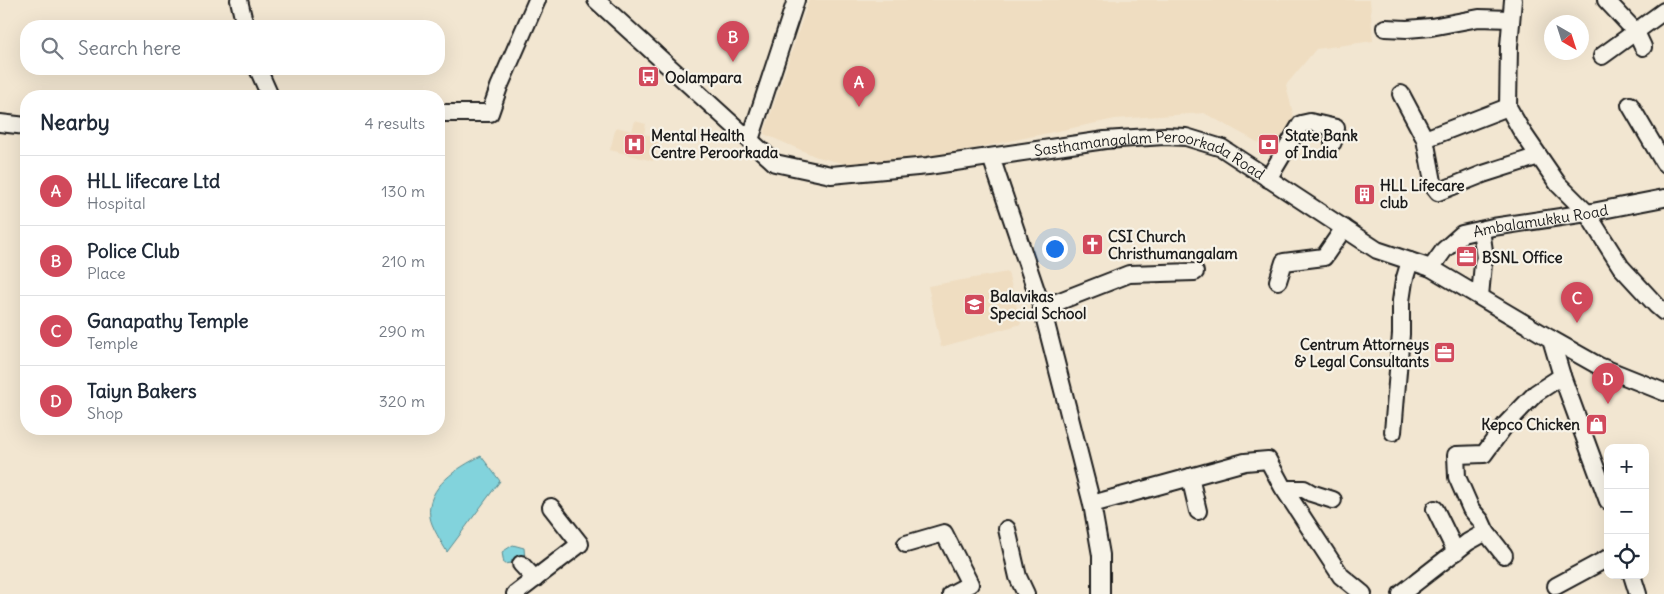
<!DOCTYPE html>
<html lang="en">
<head>
<meta charset="utf-8">
<style>
  body { margin:0; font-family:Delius,sans-serif; background:#f6f6f7; color:#1f2937 }
  .controls { position:absolute; right:15px; bottom:15px; display:grid; overflow:hidden; border-radius:10px; box-shadow:0 5px 20px #0002 }
  .controls button { width:45px; height:45px; display:grid; place-items:center; padding:0; border:0; border-bottom:1px solid #e0e1e3; background:#fff; color:#1f2937; font:25px sans-serif }
  .compass { position:absolute; left:1544px; top:15px; width:45px; height:45px; border-radius:50%; background:#fff; box-shadow:0 5px 20px #0002; rotate:141deg }
  .you { position:absolute; left:1054px; top:248px; width:18px; height:18px; margin:-12px; border:4px solid #fff; border-radius:50%; background:#1a73e8; box-shadow:0 0 0 8px #1a73e833 }
  .badge { display:grid; place-items:center; width:32px; height:32px; border-radius:50%; background:#d1495b; color:#fff; font-size:16px; font-weight:700 }
  .pin { position:absolute; translate:-50% -41px; filter:drop-shadow(0 1px 2px #0008) }
  .pin::after { content:''; position:absolute; top:26px; width:18px; height:15px; background:inherit; clip-path:polygon(0 0,100% 0,50% 100%) }
  .list { margin:0; padding:0; list-style:none }
  h2 { display:flex; justify-content:space-between; align-items:center; height:65px; margin:0; padding:0 20px; font-size:21px }
  h2 small { font-size:16px; font-weight:400; color:#747a83 }
  .list li { display:grid; grid-template-columns:32px 1fr auto; gap:15px; align-items:center; box-sizing:border-box; height:70px; padding:0 20px; border-top:1px solid #e0e1e3 }
  .list b { display:block; font-size:19px; white-space:nowrap }
  .list p { margin:0; font-size:16px; white-space:nowrap; color:#747a83 }
  .list em { font-size:16px; font-style:normal; color:#747a83 }
  .icon { flex:none; width:28px; height:28px; fill:none; stroke:currentColor; stroke-width:2; stroke-linecap:round; stroke-linejoin:round }
  .map { position:relative; flex:none; width:1664px; height:594px; overflow:hidden }
  .search { position:absolute; background:#fff; box-shadow:0 5px 20px #0002; left:20px; top:20px; width:425px; height:55px; display:flex; align-items:center; gap:12px; box-sizing:border-box; padding:0 18px; border-radius:20px; color:#747a83; font-size:19px }
  .panel { position:absolute; background:#fff; box-shadow:0 5px 20px #0002; left:20px; top:90px; width:425px; height:345px; border-radius:20px }
  .map>svg:first-child { display:block }
  .built { fill:#efddc1 }
  .water { fill:#82d3dc; stroke:#598a8f }
  .lines { fill:none; stroke-linecap:round; stroke-linejoin:round }
  .minor-casing { stroke:#1c1c1c; stroke-width:20 }
  .minor { stroke:#f7f3e8; stroke-width:16 }
  .labels { text-anchor:middle; dominant-baseline:central; stroke-width:4.5; stroke-linejoin:round; paint-order:stroke }
  .poi-label { font-size:15px; font-weight:bold; fill:#1c1c1c; stroke:#f7f3e8; text-anchor:start }
  .street-label { font-size:15px; fill:#1c1c1c; stroke:#f7f3e8 }
</style>
</head>
<body>
<div class="map">
<svg width="1664" height="594" viewBox="0 0 1664 594">
  <rect width="100%" height="100%" fill="#f2e6d1"/>
  <filter id="ink" filterUnits="userSpaceOnUse"><feTurbulence type="fractalNoise" baseFrequency=".02" numOctaves="2"/><feDisplacementMap in="SourceGraphic" scale="10" xChannelSelector="R" yChannelSelector="G"/><feConvolveMatrix kernelMatrix="1 2 1 2 8 2 1 2 1" color-interpolation-filters="sRGB"/></filter>
  <g filter="url(#ink)">
    <path class="built" d="M809 0H1370L1373 41 1316 49 1286 85 1294 118 1272 150 1204 113 1115 119 871 170 817 157 764 134Z
      M635 121 646 124 644 134 659 137 653 161 610 150 616 127 632 131Z
      M1008 272 1021 324 941 347 928 286Z"/>
    <path class="water" d="M481 456 500 481 447 552C442 543 431 526 430 517 425 487 459 467 481 456Z
      M513 545 524 548 525 561 504 564 502 552Z"/>
    <g class="lines">
      <defs>
        <g id="minor">
          <path d="M239 0 245 26"/>
          <path id="s1" d="M596 0 775 163 831 175 928 166 1105 140 1164 136 1186 137 1222 148 1377 250 1431 268 1551 339 1562 376 1608 501"/>
          <path d="M1513 0 1509 46 1508 107 1521 130 1558 184 1587 213 1621 267 1657 306 1664 312"/>
          <path d="M1606 0 1636 32 1643 47"/>
          <path d="M1385 28 1407 29 1431 27 1479 18 1511 19"/>
          <path d="M1602 56 1664 11"/>
          <path d="M258 69 270 96"/>
          <path d="M1401 94 1425 139 1508 107"/>
          <path d="M1630 105 1664 163"/>
          <path d="M439 113H490L499 87 537 0"/>
          <path d="M0 123 26 126"/>
          <path d="M1425 139 1434 187 1438 192 1483 174 1539 156"/>
          <path d="M750 140 796 0"/>
          <path d="M991 157 1042 308 1092 504 1101 555V594"/>
          <path d="M1268 179 1301 124 1310 122 1336 128 1333 142"/>
          <path id="s2" d="M1431 268 1444 250 1462 234 1493 227 1587 213 1664 198"/>
          <path d="M1278 281 1284 262 1324 257 1344 228"/>
          <path d="M1480 296 1483 264 1485 258 1481 230"/>
          <path d="M1042 308 1129 274 1195 272"/>
          <path d="M1551 339 1599 366 1664 392"/>
          <path d="M1393 432 1401 334V301L1404 281 1410 261"/>
          <path d="M1190 477 1198 511"/>
          <path d="M1284 489H1304L1311 493 1333 500"/>
          <path d="M1092 504 1245 462 1268 460 1282 486 1341 576 1363 594"/>
          <path d="M1435 509 1456 552"/>
          <path d="M1007 529 1018 577 1026 594"/>
          <path d="M1486 532 1504 555"/>
          <path d="M906 544 944 533 970 584 951 594"/>
          <path d="M521 564 535 579"/>
          <path d="M1632 575 1638 594"/>
          <path d="M1556 586 1608 558"/>
          <path d="M515 594 580 544 551 507"/>
          <path d="M1401 594 1468 542 1486 532 1481 521 1471 509 1457 477 1456 455 1484 454 1506 424 1536 393 1562 376"/>
        </g>
      </defs>
      <use href="#minor" class="minor-casing"/>
      <use href="#minor" class="minor"/>
    </g>
  </g>
  <defs>
    <symbol id="bus-square" viewBox="-11 -11 22 22"><rect x="-9" y="-9" width="18" height="18" rx="4" fill="#d1495b" stroke="#f7f3e8"/><path d="M-5-6H5V4H4V6H2V4H-2V6H-4V4H-5ZM-3.5-4V0h7V-4ZM-3.5 1.2v1.5H-2V1.2ZM2 1.2v1.5H3.5V1.2Z" fill="#fff"/></symbol>
    <symbol id="hospital-square" viewBox="-11 -11 22 22"><rect x="-9" y="-9" width="18" height="18" rx="4" fill="#d1495b" stroke="#f7f3e8"/><path d="M-5-5h3v3.5h4V-5h3V5h-3V1.5h-4V5h-3Z" fill="#fff"/></symbol>
    <symbol id="bank-square" viewBox="-11 -11 22 22"><rect x="-9" y="-9" width="18" height="18" rx="4" fill="#d1495b" stroke="#f7f3e8"/><path d="M-6-4H6V4H-6ZM0-2.3a2.3 2.3 0 1 0 0 4.6a2.3 2.3 0 1 0 0-4.6Z" fill="#fff"/></symbol>
    <symbol id="building-square" viewBox="-11 -11 22 22"><rect x="-9" y="-9" width="18" height="18" rx="4" fill="#d1495b" stroke="#f7f3e8"/><path d="M-4-6H4V6H1V3H-1V6H-4ZM-2.5-4.3h1.7v1.8h-1.7ZM.8-4.3h1.7v1.8H.8ZM-2.5-1h1.7V.8h-1.7ZM.8-1h1.7V.8H.8Z" fill="#fff"/></symbol>
    <symbol id="church-square" viewBox="-11 -11 22 22"><rect x="-9" y="-9" width="18" height="18" rx="4" fill="#d1495b" stroke="#f7f3e8"/><path d="M-1.2-6h2.4v3.5h3.3v2.4h-3.3V6h-2.4V-.1h-3.3v-2.4h3.3Z" fill="#fff"/></symbol>
    <symbol id="office-square" viewBox="-11 -11 22 22"><rect x="-9" y="-9" width="18" height="18" rx="4" fill="#d1495b" stroke="#f7f3e8"/><path d="M-6-3h4V-5.5h4V-3h4V5H-6ZM-1-4.5V-3h2v-1.5ZM-6 0V1H6V0Z" fill="#fff"/></symbol>
    <symbol id="school-square" viewBox="-11 -11 22 22"><rect x="-9" y="-9" width="18" height="18" rx="4" fill="#d1495b" stroke="#f7f3e8"/><path d="M0-5L7-2L0 1L-7-2ZM-4 1L0 2.5L4 1V4Q0 6-4 4Z" fill="#fff"/></symbol>
    <symbol id="shop-square" viewBox="-11 -11 22 22"><rect x="-9" y="-9" width="18" height="18" rx="4" fill="#d1495b" stroke="#f7f3e8"/><path d="M-5-2.5h2.3a2.7 3.5 0 0 1 5.4 0H5L5.5 6h-11ZM-1.5-2.5h3a1.5 2.3 0 0 0-3 0Z" fill="#fff"/></symbol>
  </defs>
  <g fill-rule="evenodd">
    <use href="#bus-square" x="636" y="64" width="25" height="25"/>
    <use href="#hospital-square" x="622" y="132" width="25" height="25"/>
    <use href="#bank-square" x="1256" y="132" width="25" height="25"/>
    <use href="#building-square" x="1352" y="182" width="25" height="25"/>
    <use href="#church-square" x="1080" y="232" width="25" height="25"/>
    <use href="#office-square" x="1454" y="244" width="25" height="25"/>
    <use href="#school-square" x="962" y="292" width="25" height="25"/>
    <use href="#office-square" x="1432" y="340" width="25" height="25"/>
    <use href="#shop-square" x="1584" y="412" width="25" height="25"/>
  </g>
  <g class="labels">
    <g class="poi-label">
      <text x="665" y="77">Oolampara</text>
      <text x="651" y="135">Mental Health<tspan x="651" dy="17">Centre Peroorkada</tspan></text>
      <text x="1285" y="135">State Bank<tspan x="1285" dy="17">of India</tspan></text>
      <text x="1380" y="185">HLL Lifecare<tspan x="1380" dy="17">club</tspan></text>
      <text x="1108" y="236">CSI Church<tspan x="1108" dy="17">Christhumangalam</tspan></text>
      <text x="1482" y="257">BSNL Office</text>
      <text x="990" y="296">Balavikas<tspan x="990" dy="17">Special School</tspan></text>
      <text x="1429" y="344" text-anchor="end">Centrum Attorneys<tspan x="1429" dy="17">&amp; Legal Consultants</tspan></text>
      <text x="1580" y="424" text-anchor="end">Kepco Chicken</text>
    </g>
    <g class="street-label">
      <text stroke="none"><textPath href="#s1" startOffset="624">Sasthamangalam Peroorkada Road</textPath></text>
      <text stroke="none"><textPath href="#s2" startOffset="126">Ambalamukku Road</textPath></text>
    </g>
  </g>
</svg>
<div class="controls">
<button>+</button>
<button>−</button>
<button><svg class="icon" aria-label="locate" viewBox="0 0 24 24"><circle cx="12" cy="12" r="6"/><path d="M12 2v4M12 18v4M2 12h4M18 12h4"/></svg></button>
</div>
<svg class="compass" viewBox="-18 -18 36 36"><path d="M0-13l5 13h-10z" fill="#e53935"/><path d="M0 13l5-13h-10z" fill="#747a83"/></svg>
<div class="you"></div>
<div class="pin badge" style="left:859px;top:107px">A</div>
<div class="pin badge" style="left:733px;top:62px">B</div>
<div class="pin badge" style="left:1577px;top:323px">C</div>
<div class="pin badge" style="left:1608px;top:404px">D</div>
<div class="search"><svg class="icon" aria-label="search" viewBox="0 0 24 24"><circle cx="10" cy="10" r="6"/><path d="M15 15l6 6"/></svg>Search here</div>
<section class="panel">
<h2>Nearby<small>4 results</small></h2>
<ul class="list">
<li><span class="badge">A</span><div><b>HLL lifecare Ltd</b><p>Hospital</p></div><em>130 m</em></li>
<li><span class="badge">B</span><div><b>Police Club</b><p>Place</p></div><em>210 m</em></li>
<li><span class="badge">C</span><div><b>Ganapathy Temple</b><p>Temple</p></div><em>290 m</em></li>
<li><span class="badge">D</span><div><b>Taiyn Bakers</b><p>Shop</p></div><em>320 m</em></li>
</ul>
</section>
</div>
</body>
</html>
